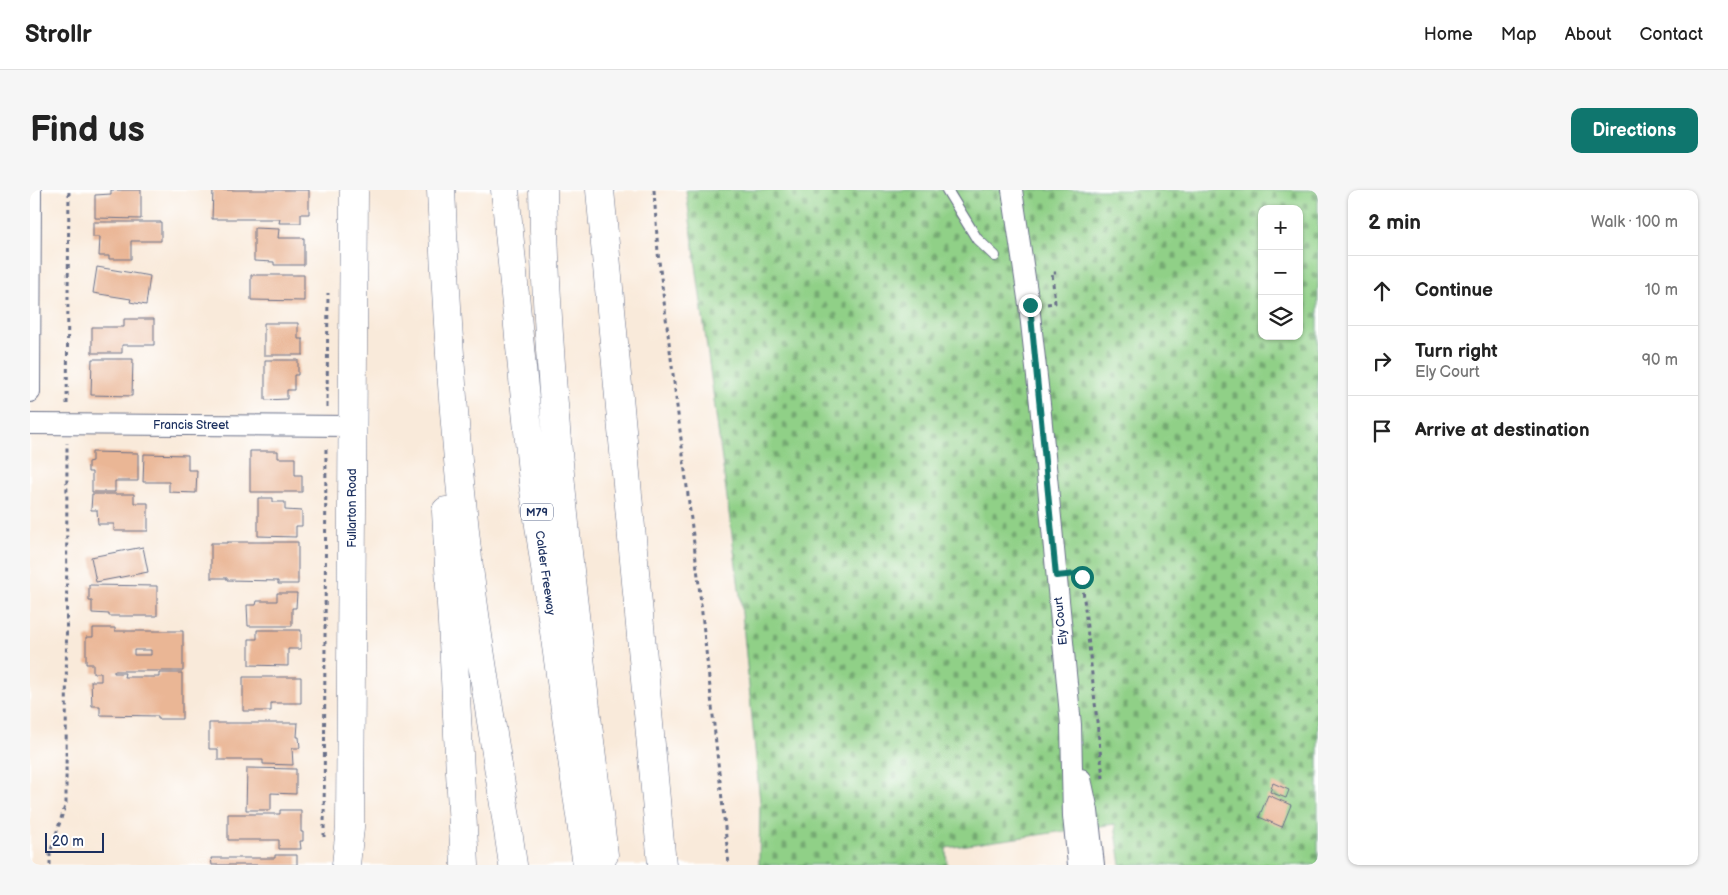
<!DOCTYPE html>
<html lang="en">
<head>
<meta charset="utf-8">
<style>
  body { margin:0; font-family:"Balsamiq Sans",sans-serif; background:#f6f6f6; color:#222 }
  .controls { position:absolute; right:15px; top:15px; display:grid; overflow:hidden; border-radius:10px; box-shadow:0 1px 4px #0004 }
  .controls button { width:45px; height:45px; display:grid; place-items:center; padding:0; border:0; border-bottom:1px solid #e0e0e0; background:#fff; color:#222; font:25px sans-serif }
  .scale { position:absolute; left:15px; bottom:12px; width:59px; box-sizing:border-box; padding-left:5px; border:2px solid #1b2f5e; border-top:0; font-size:14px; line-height:18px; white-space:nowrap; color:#1b2f5e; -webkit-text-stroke:4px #fff; paint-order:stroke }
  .stop { position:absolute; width:15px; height:15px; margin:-11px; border:4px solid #0f766e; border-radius:50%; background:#fff }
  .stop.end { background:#0f766e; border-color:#fff; box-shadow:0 1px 5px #0008 }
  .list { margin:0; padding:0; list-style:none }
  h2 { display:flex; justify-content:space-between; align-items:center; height:65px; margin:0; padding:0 20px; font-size:21px }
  h2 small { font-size:16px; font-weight:400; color:#767676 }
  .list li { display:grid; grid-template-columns:32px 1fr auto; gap:15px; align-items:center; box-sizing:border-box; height:70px; padding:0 20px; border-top:1px solid #e0e0e0 }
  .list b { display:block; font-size:19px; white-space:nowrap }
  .list p { margin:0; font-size:16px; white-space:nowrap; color:#767676 }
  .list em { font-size:16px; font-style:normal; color:#767676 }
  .icon { flex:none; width:28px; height:28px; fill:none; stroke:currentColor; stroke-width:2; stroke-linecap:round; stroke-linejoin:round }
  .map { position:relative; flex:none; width:1288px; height:675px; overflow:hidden; border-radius:10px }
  header { display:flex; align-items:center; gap:30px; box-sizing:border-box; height:70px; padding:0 25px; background:#fff; border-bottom:1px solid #e0e0e0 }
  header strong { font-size:24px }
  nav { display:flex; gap:28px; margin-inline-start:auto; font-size:18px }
  .intro { display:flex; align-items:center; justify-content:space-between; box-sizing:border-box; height:120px; padding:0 30px }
  h1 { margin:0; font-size:35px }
  .button { padding:12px 22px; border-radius:10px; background:#0f766e; color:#fff; font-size:18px; font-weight:700 }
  main { display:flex; gap:30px; padding:0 30px }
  aside { flex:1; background:#fff; border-radius:10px; box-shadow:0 1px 4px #0004 }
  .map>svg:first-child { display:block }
  .cemetery { fill:url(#cemetery-stones); stroke:#568072; fill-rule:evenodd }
  .building { fill:#eab695; fill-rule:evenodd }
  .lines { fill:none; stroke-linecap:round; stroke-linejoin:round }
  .service-casing { stroke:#697089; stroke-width:12 }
  .minor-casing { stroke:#697089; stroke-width:22 }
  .secondary-casing { stroke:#697089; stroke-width:29 }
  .motorway-casing { stroke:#697089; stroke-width:29 }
  .path { stroke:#697089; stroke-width:3; stroke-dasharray:4 4; stroke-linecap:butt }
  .service { stroke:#fff; stroke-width:10 }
  .minor { stroke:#fff; stroke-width:20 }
  .secondary { stroke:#fff; stroke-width:28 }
  .motorway { stroke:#fff; stroke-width:28 }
  .route { stroke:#0f766e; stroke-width:6 }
  .labels { text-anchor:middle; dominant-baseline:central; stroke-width:4; stroke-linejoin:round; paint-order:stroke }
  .shield { fill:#fff; stroke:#5f6d8e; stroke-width:1 }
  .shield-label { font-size:11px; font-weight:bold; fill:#1b2f5e }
  .street-label { font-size:12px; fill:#1b2f5e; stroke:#fff }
</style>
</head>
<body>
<header>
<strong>Strollr</strong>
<nav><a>Home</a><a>Map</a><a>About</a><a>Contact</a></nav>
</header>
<div class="intro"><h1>Find us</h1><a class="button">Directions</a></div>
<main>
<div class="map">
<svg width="1288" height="675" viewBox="0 0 1288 675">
  <defs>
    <pattern id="cemetery-stones" width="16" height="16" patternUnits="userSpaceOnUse" patternTransform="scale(1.25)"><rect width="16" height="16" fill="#90d087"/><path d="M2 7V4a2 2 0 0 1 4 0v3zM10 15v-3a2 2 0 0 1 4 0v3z" fill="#75a972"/></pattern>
  </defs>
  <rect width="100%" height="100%" fill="#fff"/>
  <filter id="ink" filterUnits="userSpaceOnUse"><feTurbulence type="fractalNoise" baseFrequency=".02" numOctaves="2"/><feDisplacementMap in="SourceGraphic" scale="10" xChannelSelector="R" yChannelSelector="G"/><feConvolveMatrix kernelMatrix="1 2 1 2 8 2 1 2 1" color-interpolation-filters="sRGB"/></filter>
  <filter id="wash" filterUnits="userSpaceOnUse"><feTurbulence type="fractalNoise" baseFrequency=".0096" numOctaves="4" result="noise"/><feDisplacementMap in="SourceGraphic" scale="20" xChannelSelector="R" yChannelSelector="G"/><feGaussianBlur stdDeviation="1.12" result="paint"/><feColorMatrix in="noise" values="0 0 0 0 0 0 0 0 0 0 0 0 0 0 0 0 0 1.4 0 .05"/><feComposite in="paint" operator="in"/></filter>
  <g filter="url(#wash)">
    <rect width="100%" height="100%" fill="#f9eada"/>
    <path class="cemetery" d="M656 0H1288V675H1091L1085 634 916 658 917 675H729L730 612 711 413ZM1232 19H1269V146H1232Z"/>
    <g id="blocks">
      <path class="building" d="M81 0H111V29L65 28V5L81 4Z
        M183 0H279V24H271V33H249L250 29H182Z
        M63 32H131V51H101V69H79V66H69L70 47H63Z
        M224 38 249 39 248 48H274V75H244V72L224 71Z
        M67 77 120 86 116 115 100 112 101 109 63 103Z
        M221 85H274V111L221 110Z
        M94 129H124V155H92V163H62V137H94Z
        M234 133H268V149H273V165H234Z
        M62 169H103L102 206 61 205Z
        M235 170H268V185H264V200H257V209L235 210Z
        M220 261H248V268H265V285H272V302H220Z
        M62 262 108 263V291H85V302H62V282H58V272L62 271Z
        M114 264 158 265V280H167L166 303 139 302V292H113Z
        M62 304H104V313H118V341H84V334H68L67 320H61Z
        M228 308H243V312H255V320L272 321V336H266V347L228 346Z
        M197 352H268V394H248V391L197 390V388H181V353H197Z
        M113 357 118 382 66 392 61 367Z
        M59 395 127 396V426H79V424L62 423V411H59Z
        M247 403H267L266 418H262V436H218L217 415H226L227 411H247Z
        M63 438H85V441H153V481H84V483H95L94 487H129V483H152V529H128V526L70 525V516H62L61 491H71V483H63V474H56V447H63ZM104 460H121V465H104Z
        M227 440H271V459H258V476L219 475V449H227Z
        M213 487H271V513H241V521H213Z
        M179 533H268L267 547H269L270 558H262L263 575 233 574V570H188V559H179Z
        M217 578 266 579V604L241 603V620H216Z
        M1243 593 1259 600 1256 608 1240 602Z
        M1238 605 1261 615 1252 637 1229 627Z
        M250 620H271V642H273V651H270L271 659H249V650H198V624H250Z
        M245 665H267V675H182L181 668H245Z"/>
    </g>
  </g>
  <g filter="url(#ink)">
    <use href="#blocks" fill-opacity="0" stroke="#697089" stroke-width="1"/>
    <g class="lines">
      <defs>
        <path id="service" d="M917 0 947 49 965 66"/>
        <path id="minor" d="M982 0 999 115 1010 214 1041 535 1043 626 1048 675
          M0 202 1 0
          M0 234 322 236
          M1051 589 1058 621 1064 675"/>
        <path id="secondary" d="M316 675 320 637 324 0"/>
        <path id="motorway" d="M411 0C416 111 422 221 434 331 445 446 467 561 483 675
          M475 0 503 293 557 675
          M513 0C517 223 547 444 574 665
          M570 0 632 675
          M416 321 435 675"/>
      </defs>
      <use href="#service" class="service-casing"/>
      <use href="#minor" class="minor-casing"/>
      <use href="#secondary" class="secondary-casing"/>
      <use href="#motorway" class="motorway-casing"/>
      <path class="path" d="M624 0 628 63 668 386 699 675
        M1017 114 1025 113 1022 83H1026
        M37 214 39 0
        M297 217 298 103
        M1044 384 1051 385 1052 390 1073 588
        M294 647 296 256
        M20 675V663L36 613 37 253"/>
      <use href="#service" class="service"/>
      <use href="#minor" class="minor"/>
      <use href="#secondary" class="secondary"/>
      <use href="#motorway" class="motorway"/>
    </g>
  </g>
  <g class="lines" filter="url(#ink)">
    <path class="route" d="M1000 115 1026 386 1047 384 1052 387"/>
  </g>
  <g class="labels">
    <rect class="shield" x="491" y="313.5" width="32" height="17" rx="4"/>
    <g class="shield-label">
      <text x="507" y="322">M79</text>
    </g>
    <g class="street-label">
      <text x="161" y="235">Francis Street</text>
      <text transform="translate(322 318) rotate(-90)">Fullarton Road</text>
      <text transform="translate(515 383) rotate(82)">Calder Freeway</text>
      <text transform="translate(1031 431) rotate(-96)">Ely Court</text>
    </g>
  </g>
</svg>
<div class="controls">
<button>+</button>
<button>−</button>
<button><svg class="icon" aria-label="layers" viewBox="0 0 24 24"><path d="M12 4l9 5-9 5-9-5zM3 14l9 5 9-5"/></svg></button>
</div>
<div class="scale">20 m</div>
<div class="stop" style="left:1052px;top:387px"></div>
<div class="stop end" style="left:1000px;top:115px"></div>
</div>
<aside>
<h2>2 min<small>Walk · 100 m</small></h2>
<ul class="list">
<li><svg class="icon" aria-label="ahead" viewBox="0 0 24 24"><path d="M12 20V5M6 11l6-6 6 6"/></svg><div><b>Continue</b></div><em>10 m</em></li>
<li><svg class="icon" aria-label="right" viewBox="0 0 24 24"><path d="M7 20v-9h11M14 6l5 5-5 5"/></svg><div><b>Turn right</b><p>Ely Court</p></div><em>90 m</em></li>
<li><svg class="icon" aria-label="arrive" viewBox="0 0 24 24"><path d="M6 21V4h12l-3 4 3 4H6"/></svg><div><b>Arrive at destination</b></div></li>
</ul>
</aside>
</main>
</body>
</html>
